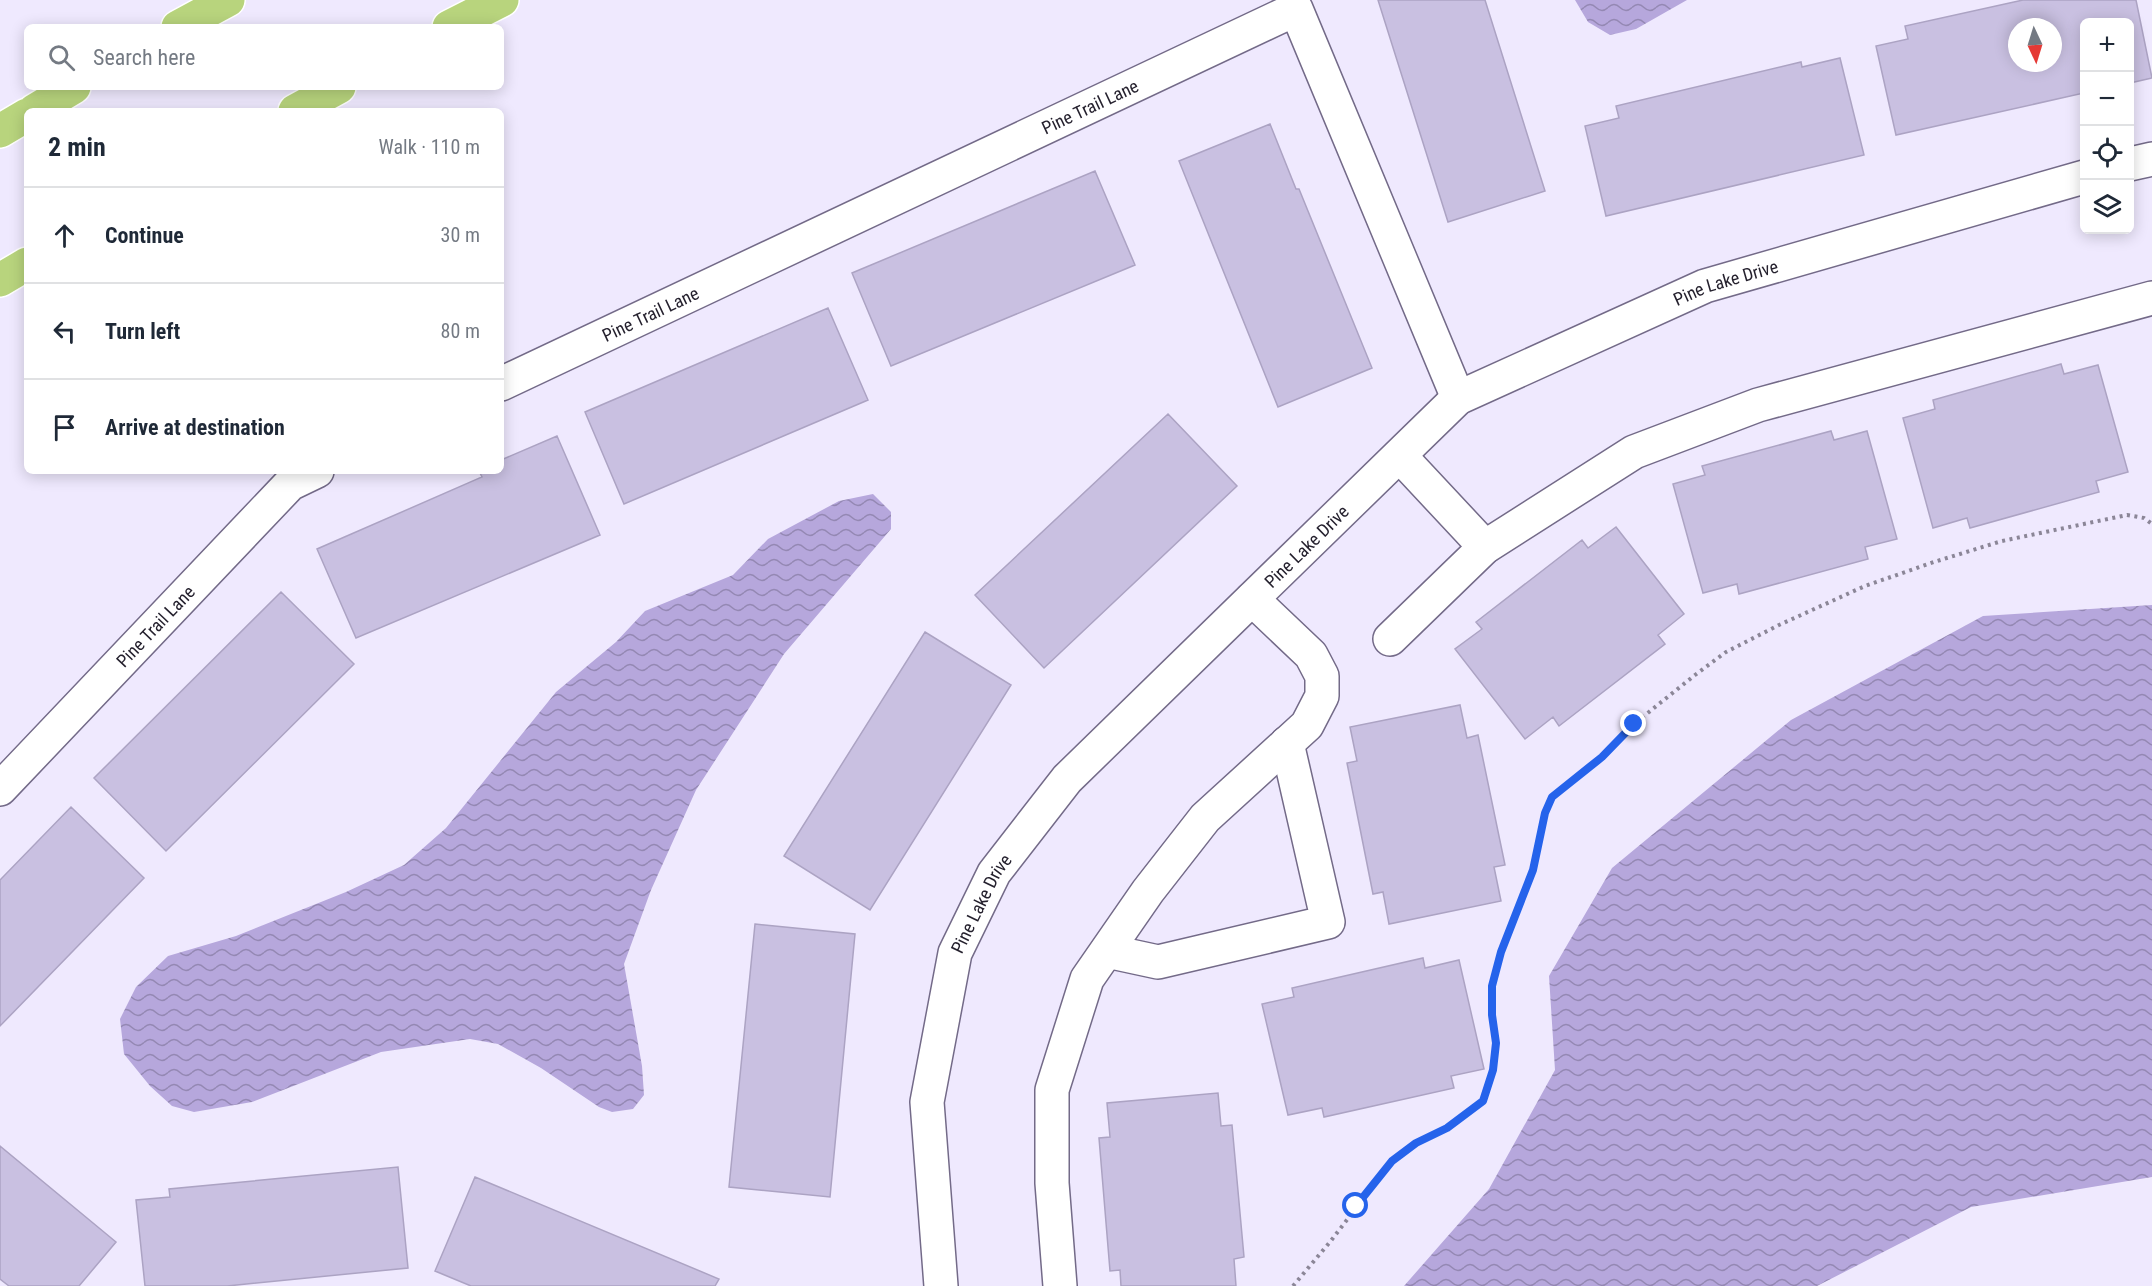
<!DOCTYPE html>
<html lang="en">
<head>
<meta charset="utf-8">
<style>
  body { margin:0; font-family:"Roboto Condensed",sans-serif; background:#f2f2f3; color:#1f2937 }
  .controls { position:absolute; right:18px; top:18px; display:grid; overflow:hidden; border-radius:9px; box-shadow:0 3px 15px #0003 }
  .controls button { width:54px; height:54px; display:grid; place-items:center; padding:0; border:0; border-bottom:2px solid #e0e1e3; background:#fff; color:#1f2937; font:30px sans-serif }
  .compass { position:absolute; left:2008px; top:18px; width:54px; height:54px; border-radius:50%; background:#fff; box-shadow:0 3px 15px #0003; rotate:176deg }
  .stop { position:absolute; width:18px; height:18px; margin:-14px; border:4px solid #2563eb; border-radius:50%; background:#fff }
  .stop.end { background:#2563eb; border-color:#fff; box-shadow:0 2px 6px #0008 }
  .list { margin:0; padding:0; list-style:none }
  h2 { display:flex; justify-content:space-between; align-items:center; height:78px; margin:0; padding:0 24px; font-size:26px }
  h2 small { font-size:20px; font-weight:400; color:#747a83 }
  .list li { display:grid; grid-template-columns:39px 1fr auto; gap:18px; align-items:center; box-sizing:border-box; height:96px; padding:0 24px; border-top:2px solid #e0e1e3 }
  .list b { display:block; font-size:22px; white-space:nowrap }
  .list em { font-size:20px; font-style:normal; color:#747a83 }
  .icon { flex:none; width:33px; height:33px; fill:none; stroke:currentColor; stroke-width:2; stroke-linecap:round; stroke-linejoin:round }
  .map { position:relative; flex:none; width:2152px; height:1286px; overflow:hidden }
  .search { position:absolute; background:#fff; box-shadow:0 3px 15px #0003; left:24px; top:24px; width:480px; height:66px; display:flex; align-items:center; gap:15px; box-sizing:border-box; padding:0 21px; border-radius:9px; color:#747a83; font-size:22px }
  .panel { position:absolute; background:#fff; box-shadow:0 3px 15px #0003; left:24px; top:108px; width:480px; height:366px; border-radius:9px }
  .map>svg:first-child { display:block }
  .water { fill:url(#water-waves) }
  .building { fill:#c9c0e1; stroke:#aca3c3; stroke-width:1.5; fill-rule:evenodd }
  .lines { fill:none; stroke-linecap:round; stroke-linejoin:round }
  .minor-casing { stroke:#736a88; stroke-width:36 }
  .highway-casing { stroke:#fff; stroke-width:36 }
  .path { stroke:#8b8697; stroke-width:4; stroke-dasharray:3 4.5; stroke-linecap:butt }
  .minor { stroke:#fff; stroke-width:33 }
  .highway { stroke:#b8d47d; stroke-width:33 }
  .route { stroke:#2563eb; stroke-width:8 }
  .labels { text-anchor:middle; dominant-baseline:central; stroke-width:4.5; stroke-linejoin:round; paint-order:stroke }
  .street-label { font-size:18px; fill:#25212e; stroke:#fafafa }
</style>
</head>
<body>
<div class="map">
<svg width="2152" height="1286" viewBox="0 0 2152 1286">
  <defs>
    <pattern id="water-waves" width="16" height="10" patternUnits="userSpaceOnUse" patternTransform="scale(1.5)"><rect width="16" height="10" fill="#b6a7dc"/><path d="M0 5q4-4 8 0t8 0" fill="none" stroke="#9488b3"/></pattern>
  </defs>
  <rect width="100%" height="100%" fill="#efe9fe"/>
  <path class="water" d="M1575 0H1687L1636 29 1610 35 1588 22Z
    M873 494 891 512V529L784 654 696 790 651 890 624 964 642 1066 644 1095 633 1109 612 1112 599 1107 541 1068 498 1044 470 1039 381 1052 252 1102 194 1112 172 1106 150 1086 124 1054 120 1019 136 987 168 956 236 936 346 892 404 865 446 828 556 692 616 642 645 611 733 575 768 539 839 501Z
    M2152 605V1177L1971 1207 1817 1286H1404L1489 1189 1555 1070 1549 976 1612 868 1791 720 1983 616Z"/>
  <path class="building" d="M1378 0H1485L1545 191 1448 222Z
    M2023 0H2136L2152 78 2130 83V22H2084V93L1896 135 1876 46 1908 39 1905 26ZM2017 27H2053V63H2017Z
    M1840 58 1864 155 1606 216 1585 126 1619 118 1616 106 1801 62 1802 67Z
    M1270 124 1296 189H1299L1372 368 1278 407 1179 161Z
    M1095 171 1135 265 891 366 852 273Z
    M828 308 868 400 624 504 585 412Z
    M2061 364 2064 374 2098 365 2128 472 2096 481 2099 492 1970 528 1967 518 1933 528 1903 418 1935 409 1933 400Z
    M1168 414 1237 486 1044 668 975 595Z
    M1831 431 1834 440 1867 431 1897 539 1865 547 1868 559 1739 594 1737 584 1703 593 1673 484 1705 475 1702 466Z
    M557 436 600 535 356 638 317 549 482 477 479 471H501V460Z
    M1616 527 1684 614 1658 635 1665 644 1559 726 1553 717 1525 739 1455 649 1482 629 1476 622 1582 540 1588 548Z
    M281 592 354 664 166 851 94 778Z
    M925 632 1011 685 870 910 784 856Z
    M1460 705 1467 738 1478 735 1505 865 1494 867 1501 901 1389 924 1383 892 1373 894 1347 763 1357 761 1350 727Z
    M71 807 144 878 0 1026V880Z
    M755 924 855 934 830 1197 729 1187Z
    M1423 958 1425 968 1459 960 1484 1069 1451 1076 1454 1088 1324 1117 1322 1108 1288 1115 1262 1004 1294 997 1292 988Z
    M1218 1093 1221 1126 1232 1125 1244 1257 1234 1259 1236 1286H1121L1120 1270 1110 1271 1099 1138 1110 1137 1107 1103Z
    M0 1146 116 1242 79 1286H9L0 1279Z
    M398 1167 408 1268 227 1286H145L136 1200 170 1197 169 1189Z
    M475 1177 719 1279 715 1286H471L435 1271Z"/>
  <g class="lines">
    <defs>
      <g id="minor">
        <path d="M2130 164 2152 159"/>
        <path id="s1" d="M501 384 1296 9 1458 398"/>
        <path d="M1400 456 1485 547"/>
        <path d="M1390 639 1485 547 1634 452 1758 405 2152 298"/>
        <path id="s2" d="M0 789 290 484 317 471"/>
        <path d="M1107 951 1158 962 1328 922 1287 743"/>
        <path id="s3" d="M941 1286 927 1102 955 953 994 873 1067 779 1458 398 1705 286 2084 177"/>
        <path d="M1060 1286 1052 1183V1090L1087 979 1148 891 1205 818 1307 725 1322 696V676L1311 655 1252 599"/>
      </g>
      <path id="highway" d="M178 27 228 0
        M449 27 502 0
        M34 111 74 87
        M295 111 339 87
        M0 131 27 115
        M0 280 27 264"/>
    </defs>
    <use href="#minor" class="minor-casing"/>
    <use href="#highway" class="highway-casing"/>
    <path class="path" d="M1293 1286 1330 1242 1392 1161 1416 1143 1447 1128 1483 1101 1493 1070 1496 1043 1492 1015V986L1501 952 1533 870 1545 813 1552 797 1602 757 1634 724 1695 675 1726 652 1779 625 1865 586 1934 562 2002 541 2127 515 2144 518 2152 524"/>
    <use href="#minor" class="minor"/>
    <use href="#highway" class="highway"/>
  </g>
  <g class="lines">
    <path class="route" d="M1356 1206 1392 1161 1416 1143 1447 1128 1483 1101 1493 1070 1496 1043 1492 1015V986L1501 952 1533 870 1545 813 1552 797 1602 757 1634 724"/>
  </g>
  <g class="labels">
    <g class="street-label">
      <text stroke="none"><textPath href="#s1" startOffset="651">Pine Trail Lane</textPath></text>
      <text stroke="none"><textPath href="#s3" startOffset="1382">Pine Lake Drive</textPath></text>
      <text stroke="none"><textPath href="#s1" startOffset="165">Pine Trail Lane</textPath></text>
      <text stroke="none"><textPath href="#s3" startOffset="878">Pine Lake Drive</textPath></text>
      <text stroke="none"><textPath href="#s2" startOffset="225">Pine Trail Lane</textPath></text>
      <text stroke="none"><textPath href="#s3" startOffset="392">Pine Lake Drive</textPath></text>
    </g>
  </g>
</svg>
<div class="controls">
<button>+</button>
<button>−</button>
<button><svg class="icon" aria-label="locate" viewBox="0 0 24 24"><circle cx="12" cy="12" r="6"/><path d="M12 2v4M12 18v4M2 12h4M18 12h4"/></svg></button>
<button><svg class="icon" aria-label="layers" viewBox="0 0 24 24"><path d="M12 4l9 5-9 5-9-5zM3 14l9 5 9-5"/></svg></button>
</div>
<svg class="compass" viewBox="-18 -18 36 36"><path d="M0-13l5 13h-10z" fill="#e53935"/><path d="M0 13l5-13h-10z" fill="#747a83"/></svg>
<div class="stop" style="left:1356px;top:1206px"></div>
<div class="stop end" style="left:1634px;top:724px"></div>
<div class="search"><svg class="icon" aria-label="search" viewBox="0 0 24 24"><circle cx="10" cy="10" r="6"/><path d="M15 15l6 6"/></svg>Search here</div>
<section class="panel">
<h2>2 min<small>Walk · 110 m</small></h2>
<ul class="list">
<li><svg class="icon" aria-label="ahead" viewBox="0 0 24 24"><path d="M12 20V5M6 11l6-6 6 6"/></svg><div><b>Continue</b></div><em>30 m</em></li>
<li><svg class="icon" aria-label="left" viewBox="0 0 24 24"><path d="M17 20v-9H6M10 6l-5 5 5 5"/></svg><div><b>Turn left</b></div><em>80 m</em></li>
<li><svg class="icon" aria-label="arrive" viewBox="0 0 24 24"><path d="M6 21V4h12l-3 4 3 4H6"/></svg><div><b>Arrive at destination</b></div></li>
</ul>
</section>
</div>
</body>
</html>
